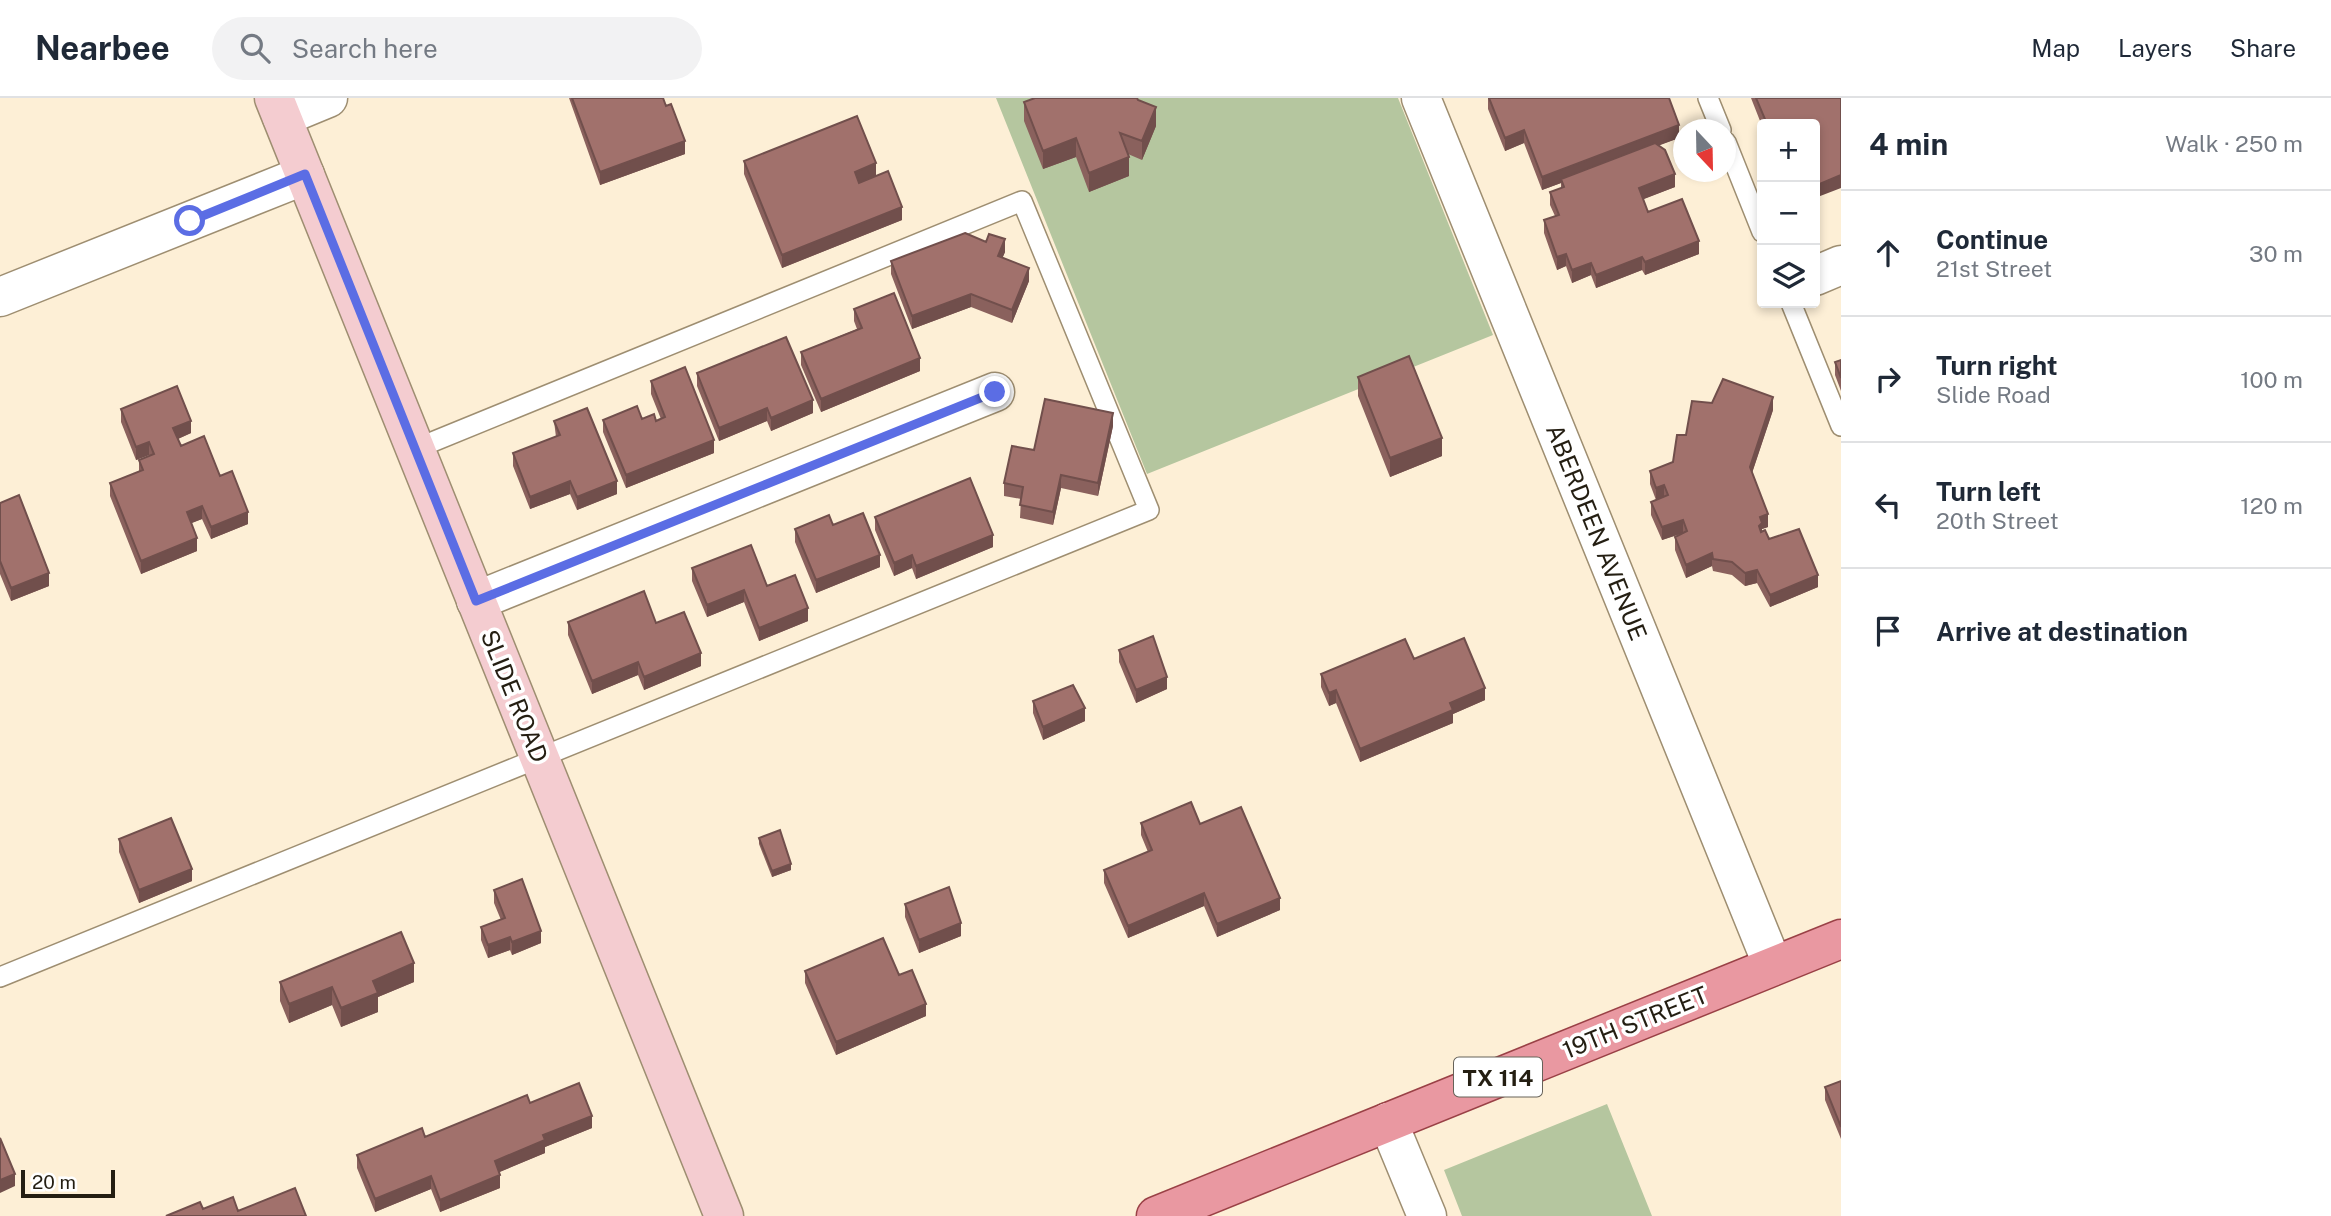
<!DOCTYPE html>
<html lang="en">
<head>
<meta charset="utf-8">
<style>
  body { margin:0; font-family:"Public Sans",sans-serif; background:#f2f2f3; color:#1f2937 }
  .controls { position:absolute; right:21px; top:21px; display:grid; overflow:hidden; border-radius:7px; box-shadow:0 4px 10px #0003 }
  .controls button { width:63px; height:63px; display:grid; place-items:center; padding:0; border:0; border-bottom:2px solid #e0e1e3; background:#fff; color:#1f2937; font:35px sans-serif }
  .compass { position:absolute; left:1673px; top:21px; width:63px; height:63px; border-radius:50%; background:#fff; box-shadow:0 4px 10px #0003; rotate:158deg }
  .scale { position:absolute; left:21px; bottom:18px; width:94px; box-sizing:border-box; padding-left:7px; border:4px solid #241e12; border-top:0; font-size:19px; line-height:24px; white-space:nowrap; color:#241e12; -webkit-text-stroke:5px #fff; paint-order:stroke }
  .stop { position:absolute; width:21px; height:21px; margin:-16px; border:5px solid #5b6de4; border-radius:50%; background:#fff }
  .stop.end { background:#5b6de4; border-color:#fff; box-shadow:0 2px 7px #0008 }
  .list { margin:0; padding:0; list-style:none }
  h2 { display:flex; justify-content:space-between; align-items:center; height:91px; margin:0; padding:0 28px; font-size:30px }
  h2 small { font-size:23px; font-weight:400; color:#747a83 }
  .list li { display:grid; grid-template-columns:46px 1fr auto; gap:21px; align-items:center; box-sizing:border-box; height:126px; padding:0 28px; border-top:2px solid #e0e1e3 }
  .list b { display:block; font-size:26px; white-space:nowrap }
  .list p { margin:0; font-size:23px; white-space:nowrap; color:#747a83 }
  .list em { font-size:23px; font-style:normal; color:#747a83 }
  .icon { flex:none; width:38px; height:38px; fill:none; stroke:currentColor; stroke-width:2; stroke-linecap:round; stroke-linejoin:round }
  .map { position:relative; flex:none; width:1841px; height:1118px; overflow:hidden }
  header { display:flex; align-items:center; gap:42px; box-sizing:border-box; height:98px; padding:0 35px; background:#fff; border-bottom:2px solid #e0e1e3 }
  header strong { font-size:33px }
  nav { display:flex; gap:38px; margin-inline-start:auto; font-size:24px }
  .search { width:490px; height:63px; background:#f2f2f3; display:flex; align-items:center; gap:18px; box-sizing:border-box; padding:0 24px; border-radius:38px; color:#747a83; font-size:26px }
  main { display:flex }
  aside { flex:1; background:#fff }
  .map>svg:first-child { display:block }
  .green { fill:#b5c69f }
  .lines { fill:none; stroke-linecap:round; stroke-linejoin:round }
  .lane-casing { stroke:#9e8e71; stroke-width:22 }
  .street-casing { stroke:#9e8e71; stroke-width:41 }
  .secondary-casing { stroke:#9e8e71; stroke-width:41 }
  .primary-casing { stroke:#9a4146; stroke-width:41 }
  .lane { stroke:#fff; stroke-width:19 }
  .street { stroke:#fff; stroke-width:38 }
  .secondary { stroke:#f4ccd0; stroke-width:38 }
  .primary { stroke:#e998a1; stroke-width:38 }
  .wall { fill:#8a615d }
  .shaded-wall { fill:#714f4c }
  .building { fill:#a1716c; stroke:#714f4c; stroke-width:2 }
  .route { stroke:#5b6de4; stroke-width:9 }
  .labels { text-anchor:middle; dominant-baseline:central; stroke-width:7; stroke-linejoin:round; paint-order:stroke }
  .shield { fill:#fff; stroke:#666259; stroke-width:2 }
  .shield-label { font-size:23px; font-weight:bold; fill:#241e12 }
  .street-label { font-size:24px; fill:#241e12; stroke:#fff }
</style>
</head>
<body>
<header>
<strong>Nearbee</strong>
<div class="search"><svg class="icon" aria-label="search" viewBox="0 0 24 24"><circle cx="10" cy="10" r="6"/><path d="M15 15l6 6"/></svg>Search here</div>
<nav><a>Map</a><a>Layers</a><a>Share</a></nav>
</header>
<main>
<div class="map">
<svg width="1841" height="1118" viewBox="0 0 1841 1118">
  <rect width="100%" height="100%" fill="#fdefd6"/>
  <path class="green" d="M996 0H1398L1493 237 1147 376Z
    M1607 1006 1652 1118H1462L1444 1072Z"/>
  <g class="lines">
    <defs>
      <path id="lane" d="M1708 0 1721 32
        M1726 44 1762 134
        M1791 205 1841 328
        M0 879 1149 412 1022 103 415 351"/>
      <path id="street" d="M1421 0 1773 868
        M282 19 328 0
        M1815 178 1841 167
        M0 199 305 77
        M476 503 995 294
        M1388 1024 1427 1118"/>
      <path id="secondary" d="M274 0 724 1118"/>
      <path id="primary" d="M1156 1118 1841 841"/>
    </defs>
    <use href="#lane" class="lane-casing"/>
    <use href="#street" class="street-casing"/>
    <use href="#secondary" class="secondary-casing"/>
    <use href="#primary" class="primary-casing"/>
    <use href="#lane" class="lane"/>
    <use href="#street" class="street"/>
    <use href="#secondary" class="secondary"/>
    <use href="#primary" class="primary"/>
  </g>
  <path class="wall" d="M569 0H663L685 56 600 87Z
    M1488 0H1600L1679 40 1659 47 1675 89 1643 101 1648 114 1699 156 1645 177 1642 172 1596 190 1591 177 1572 185 1566 168 1557 172 1544 135V122L1555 118 1550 107V94L1561 90V85L1542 92 1524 45 1505 53 1488 11Z
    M1751 0H1841L1815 26H1762V28Z
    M1138 2 1156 28 1142 62 1128 56 1129 78 1089 94 1076 59 1043 71 1024 23V4Z
    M744 63 876 78 902 122 782 170 744 76Z
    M1005 154 1002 160 1029 183 1012 225 971 209 912 231 891 176V163Z
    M854 211 920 273 821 314 801 267V254L857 231 854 223Z
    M1841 262V293L1835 277V264Z
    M697 275 813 315 771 333 767 323 719 343 697 288Z
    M1358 279 1442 358 1390 379 1358 298Z
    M651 283 714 355 626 390 603 334V322L642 321 656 323 661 321 651 296Z
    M121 311 191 335 178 341 181 348 220 378 248 426 211 441 202 421 191 425 197 453 141 476 110 398V385L139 374V362L150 358 149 357 136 362 121 324Z
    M1773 312 1752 375 1768 429 1762 431V433L1818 489 1770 509 1757 485 1745 488 1732 477 1713 473 1712 468 1686 480 1675 452V439L1683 435 1662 442 1651 417V404L1656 402 1650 386V373L1673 364 1686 337Z
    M554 323 617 396 577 412 570 396 530 411 513 368V355L556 339Z
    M1113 328 1098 398 1061 390 1053 427 1020 420 1021 401 1004 398V385L1034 352Z
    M0 405 49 488 11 503 0 476Z
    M875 419 993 449 916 481 912 470 894 478 875 432Z
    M833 427 880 469 816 495 795 444V431Z
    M692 470 767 488 808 523 759 543 744 504 707 519 692 483Z
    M568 524 656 525 701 568 644 592 638 577 592 596 568 537Z
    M1119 552 1167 591 1136 605 1119 564Z
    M1414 561 1485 602 1453 616V625L1360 664 1336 605 1329 608 1321 589V576Z
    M1033 603 1085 623 1043 642 1033 615Z
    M1141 725 1200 726 1280 812 1217 839 1204 808 1128 840 1104 785V772L1148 754 1141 737Z
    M759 740 791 772 772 779 759 746Z
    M119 741 192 783 139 805 119 754Z
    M494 792 541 845 512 857 510 852 488 860 481 842V829L501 822 494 805Z
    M905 806 961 838 919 855 905 819Z
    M805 873 899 877 926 918 836 957 805 885Z
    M280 884H414L378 899V914L341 929 332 907 289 925 280 903Z
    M1841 983V1041L1825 1002V989Z
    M530 1005 592 1030 545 1049V1055L499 1074 500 1090 440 1114 431 1091 375 1114 357 1070V1057L425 1039Z"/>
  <path class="shaded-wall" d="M1156 9V28L1142 62V43Z
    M1679 27V40L1562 84 1561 81V85L1542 92V79Z
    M1524 32V45L1505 53V40Z
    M1076 40V59L1043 71V53Z
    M685 43V56L600 87V74Z
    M1129 59V78L1089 94V75Z
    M876 65V78L855 86V74Z
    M1675 76V89L1639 103V90Z
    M1841 77V90L1815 100V88Z
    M902 109V122L782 170V157Z
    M1005 141V154L998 171V158Z
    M1699 143V156L1645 177V164Z
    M1566 156V168L1557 172V159Z
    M1642 159V172L1596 190V177Z
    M1591 165V177L1572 185V172Z
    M1029 170V183L1012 225V212Z
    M971 196V209L912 231V218Z
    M920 260V273L821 314V301Z
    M1773 299V312L1750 381V369Z
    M813 302V315L771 333V320Z
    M767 310V323L719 343V330Z
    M1113 315V328L1098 398V385Z
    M191 323V335L173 343V330Z
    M1442 340V358L1390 379V360Z
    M714 342V355L626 390V377Z
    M149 344V357L136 362V349Z
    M1061 377V390L1053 427V414Z
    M570 383V396L530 411V399Z
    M617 383V396L577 412V399Z
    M1664 387V399L1656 403V390Z
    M202 408V421L187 427V414Z
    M248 414V426L211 441V429Z
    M1768 416V429L1762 431V438L1759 428 1760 419Z
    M1683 422V435L1662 442V429Z
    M993 437V449L916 481V468Z
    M197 440V453L141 476V463Z
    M1712 455V468L1686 480V467Z
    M880 457V469L816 495V482Z
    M912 457V470L894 478V465Z
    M1757 472V485L1745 488V475Z
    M49 475V488L11 503V490Z
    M1818 477V489L1770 509V497Z
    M744 492V504L707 519V507Z
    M808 510V523L759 543V530Z
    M701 555V568L644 592V579Z
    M638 564V577L592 596V583Z
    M1167 579V591L1136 605V592Z
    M1485 590V602L1453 616V625L1360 664V651L1450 605Z
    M1336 592V605L1329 608V595Z
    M1085 610V623L1043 642V629Z
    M791 766V772L772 779V773Z
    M192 771V783L139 805V792Z
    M1204 795V808L1128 840V828Z
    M1280 800V812L1217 839V826Z
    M961 825V838L919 855V842Z
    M541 833V845L512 857V844Z
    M510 839V852L488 860V847Z
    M414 865V884L378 899V914L341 929V910L373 883Z
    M332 889V907L289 925V906Z
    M926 906V918L836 957V944Z
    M592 1018V1030L545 1049V1055L495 1076V1063L543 1037Z
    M15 1076V1088L0 1095V1082Z
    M500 1077V1090L440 1114V1102Z
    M431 1078V1091L375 1114V1101Z"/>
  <path class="building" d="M572 0H663L666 8 671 6 685 43 600 74Z
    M1035 0H1137L1138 2 1156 9 1142 43 1120 35 1129 59 1089 75 1076 40 1043 53 1024 4Z
    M1489 0H1669L1679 27 1542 79 1524 32 1505 40Z
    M1756 0H1841V77L1815 88V26H1767Z
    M857 18 876 65 855 74 859 85 888 73 902 109 782 157 744 63Z
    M1655 45 1665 52 1675 76 1639 90 1648 114 1682 101 1699 143 1645 164 1642 159 1596 177 1591 165 1572 172 1566 156 1557 159 1544 122 1559 117 1550 94 1564 89 1561 81Z
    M965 135 986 144 989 136 1005 141 998 158 1029 170 1012 212 971 196 912 218 891 163Z
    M894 195 920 260 821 301 801 254 862 230 854 211Z
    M786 239 813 302 771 320 767 310 719 330 697 275Z
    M1409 258 1442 340 1390 360 1358 279Z
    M1841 262V280L1835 264Z
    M685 269 714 342 626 377 603 322 637 308 642 321 654 316 656 323 665 319 651 283Z
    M1723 281 1773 299 1750 369 1768 416 1760 419 1762 425 1759 428 1761 434 1765 432 1769 441 1799 431 1818 477 1770 497 1757 472 1745 475 1732 464 1713 461 1712 455 1686 467 1675 439 1687 433 1683 422 1662 429 1651 404 1668 397 1664 387 1656 390 1650 373 1673 364 1677 337H1686L1692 303 1712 305Z
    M177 288 191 323 173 330 181 348 204 338 220 378 232 373 248 414 211 429 202 408 187 414 197 440 141 463 110 385 143 372 139 362 154 356 149 344 136 349 121 311Z
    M1045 301 1113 315 1098 385 1061 377 1053 414 1020 407 1023 389 1004 385 1012 348 1034 352Z
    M587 310 617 383 577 399 570 383 530 399 513 355 560 337 554 323Z
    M970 380 993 437 916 468 912 457 894 465 875 419Z
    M19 397 49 475 11 490 0 463V405Z
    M863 415 880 457 816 482 795 431 829 417 833 427Z
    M751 447 767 488 795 477 808 510 759 530 744 492 707 507 692 470Z
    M644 493 656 525 684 514 701 555 644 579 638 564 592 583 568 524Z
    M1153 538 1167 579 1136 592 1119 552Z
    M1464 540 1485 590 1450 605 1453 612 1360 651 1336 592 1329 595 1321 576 1405 541 1414 561Z
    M1073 587 1085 610 1043 629 1033 603Z
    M1191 704 1200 726 1241 709 1280 800 1217 826 1204 795 1128 828 1104 772 1152 752 1141 725Z
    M171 720 192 771 139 792 119 741Z
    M780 732 791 766 772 773 759 740Z
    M522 781 541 833 512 844 510 839 488 847 481 829 505 820 494 792Z
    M949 789 961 825 919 842 905 806Z
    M401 834 414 865 373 883 378 895 341 910 332 889 289 906 280 884Z
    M883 840 899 877 912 872 926 906 836 944 805 873Z
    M1841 983V1029L1825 989Z
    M579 985 592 1018 543 1037 545 1042 495 1063 500 1077 440 1102 431 1078 375 1101 357 1057 422 1030 425 1039 527 997 530 1005Z
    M0 1040 15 1076 0 1082Z
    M295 1090 306 1118H166L200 1104 203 1111 233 1099 238 1113Z"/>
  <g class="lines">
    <path class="route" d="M190 123 305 76 476 503 995 294"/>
  </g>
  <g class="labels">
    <rect class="shield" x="1454" y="959.5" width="88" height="39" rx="5"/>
    <g class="shield-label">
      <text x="1498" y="979">TX 114</text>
    </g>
    <g class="street-label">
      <text transform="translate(1597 434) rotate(68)">ABERDEEN AVENUE</text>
      <text transform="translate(515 598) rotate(68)">SLIDE ROAD</text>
      <text transform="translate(1635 924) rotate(-22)">19TH STREET</text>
    </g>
  </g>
</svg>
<div class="controls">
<button>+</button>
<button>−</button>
<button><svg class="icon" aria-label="layers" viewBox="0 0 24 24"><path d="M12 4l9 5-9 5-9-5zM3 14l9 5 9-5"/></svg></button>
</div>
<svg class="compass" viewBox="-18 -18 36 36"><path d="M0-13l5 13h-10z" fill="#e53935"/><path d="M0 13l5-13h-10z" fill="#747a83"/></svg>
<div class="scale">20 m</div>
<div class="stop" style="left:190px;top:123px"></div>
<div class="stop end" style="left:995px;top:294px"></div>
</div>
<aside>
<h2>4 min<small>Walk · 250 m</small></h2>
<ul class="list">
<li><svg class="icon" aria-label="ahead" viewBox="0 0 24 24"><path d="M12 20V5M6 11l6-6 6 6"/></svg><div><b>Continue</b><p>21st Street</p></div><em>30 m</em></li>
<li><svg class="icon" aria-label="right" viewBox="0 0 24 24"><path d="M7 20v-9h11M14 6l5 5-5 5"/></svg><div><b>Turn right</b><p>Slide Road</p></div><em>100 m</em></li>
<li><svg class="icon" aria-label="left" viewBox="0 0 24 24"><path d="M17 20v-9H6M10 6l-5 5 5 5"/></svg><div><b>Turn left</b><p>20th Street</p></div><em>120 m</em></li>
<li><svg class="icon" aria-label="arrive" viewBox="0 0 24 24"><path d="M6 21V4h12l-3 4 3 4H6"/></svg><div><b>Arrive at destination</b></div></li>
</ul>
</aside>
</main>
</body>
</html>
